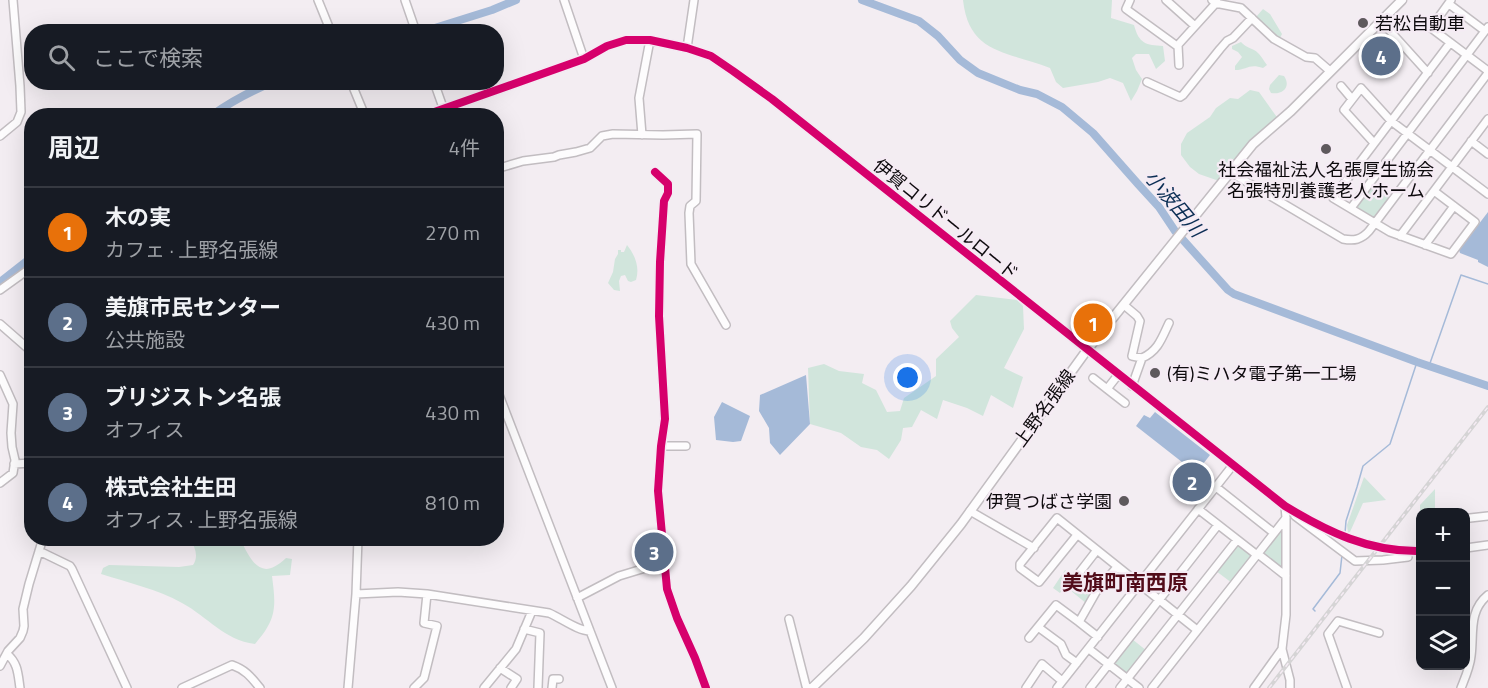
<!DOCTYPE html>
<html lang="ja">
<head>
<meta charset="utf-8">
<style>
  body { margin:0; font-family:"Titillium Web","Noto Sans JP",sans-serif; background:#242831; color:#f1f3f6 }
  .controls { position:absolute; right:18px; bottom:18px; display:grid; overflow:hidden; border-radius:12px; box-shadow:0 6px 24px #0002 }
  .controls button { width:54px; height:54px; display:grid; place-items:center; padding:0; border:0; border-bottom:2px solid #363941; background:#171b24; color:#f1f3f6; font:30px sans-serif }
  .you { position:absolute; left:908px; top:378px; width:21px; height:21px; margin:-15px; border:4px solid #fff; border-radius:50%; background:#1a73e8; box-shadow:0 0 0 9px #1a73e833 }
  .badge { display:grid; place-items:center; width:39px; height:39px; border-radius:50%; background:#db2777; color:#fff; font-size:20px; font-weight:700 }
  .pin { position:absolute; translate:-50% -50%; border:3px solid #fff; box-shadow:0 2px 6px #0006 }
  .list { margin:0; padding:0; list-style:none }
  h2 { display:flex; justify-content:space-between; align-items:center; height:78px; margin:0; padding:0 24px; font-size:26px }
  h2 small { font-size:20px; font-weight:400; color:#9ea1a6 }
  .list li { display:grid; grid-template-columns:39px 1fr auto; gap:18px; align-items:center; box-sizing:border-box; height:90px; padding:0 24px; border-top:2px solid #363941 }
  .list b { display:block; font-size:22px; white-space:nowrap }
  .list p { margin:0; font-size:20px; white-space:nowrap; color:#9ea1a6 }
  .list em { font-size:20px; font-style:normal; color:#9ea1a6 }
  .icon { flex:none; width:33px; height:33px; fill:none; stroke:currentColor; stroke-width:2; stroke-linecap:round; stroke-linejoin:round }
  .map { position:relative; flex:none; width:1488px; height:688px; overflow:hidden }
  .search { position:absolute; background:#171b24; box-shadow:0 6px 24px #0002; left:24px; top:24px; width:480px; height:66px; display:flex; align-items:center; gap:15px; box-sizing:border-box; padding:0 21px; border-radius:24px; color:#9ea1a6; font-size:22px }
  .panel { position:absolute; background:#171b24; box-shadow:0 6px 24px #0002; left:24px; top:108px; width:480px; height:438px; border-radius:24px }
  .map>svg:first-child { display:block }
  .green { fill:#d1e5dc }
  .water { fill:#a5bad8 }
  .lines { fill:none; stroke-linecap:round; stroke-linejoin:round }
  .stream { stroke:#a5bad8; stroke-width:1.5 }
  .river { stroke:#a5bad8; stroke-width:8 }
  .minor-casing { stroke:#c2bdc1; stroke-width:10 }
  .major-casing { stroke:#c2bdc1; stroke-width:11 }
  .minor { stroke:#fdfcfd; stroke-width:7 }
  .major { stroke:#fdfcfd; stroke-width:8 }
  .rail-casing { stroke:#d5d4d5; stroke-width:4 }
  .rail { stroke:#f5ebf4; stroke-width:1.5; stroke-dasharray:4.5; stroke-linecap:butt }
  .cycleway-casing { stroke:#f5ebf4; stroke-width:11 }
  .cycleway { stroke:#d6006c; stroke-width:8 }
  .poi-dot { fill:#5e595d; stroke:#f5ebf4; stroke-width:2 }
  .labels { text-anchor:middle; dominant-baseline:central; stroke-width:4.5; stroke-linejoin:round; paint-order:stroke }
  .poi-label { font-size:18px; fill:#0d0a0d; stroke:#f5ebf4; text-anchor:start }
  .street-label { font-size:18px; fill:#0d0a0d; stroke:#f5ebf4 }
  .water-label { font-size:20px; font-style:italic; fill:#0b2e54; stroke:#f5ebf4 }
  .quarter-label { font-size:21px; font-weight:bold; fill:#520c1a; stroke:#f5ebf4 }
</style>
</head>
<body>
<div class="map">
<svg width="1488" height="688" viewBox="0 0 1488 688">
  <rect width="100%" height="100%" fill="#f3edf2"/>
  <path class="green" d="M963 0H1112L1111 18 1134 25C1139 44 1146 45 1163 46L1165 61 1156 69 1149 54H1136L1132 58 1136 70 1142 79 1137 91 1131 101 1123 83 1110 78 1098 82 1063 88 1056 82 1050 68C1008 51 969 55 963 0Z
    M1263 9 1270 14 1282 34 1279 40 1256 17Z
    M1241 42C1246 47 1248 47 1254 50 1260 53 1263 60 1267 65L1263 68C1249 63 1247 70 1235 70V66L1242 57 1238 52 1232 49V46Z
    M1279 75 1284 76C1291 86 1284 95 1271 93L1269 89 1270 85Z
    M1250 90 1259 92 1279 120 1219 181 1199 174 1190 167 1181 155V144L1187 133 1210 117 1216 108 1230 98 1238 99Z
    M1373 184 1390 196 1374 217 1372 218 1356 209V205Z
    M627 245C635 255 640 267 636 280L631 282 628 281 625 275 621 276 619 281 620 291 614 290 608 283 613 272 615 259 618 254V250H621V252H624Z
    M976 295 1017 300 1023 306 1024 329 1004 368 1023 377 1013 408 991 395 983 416 967 408 943 400 937 419 921 410 912 427 903 428 901 440 889 459 877 450 861 447 841 433 810 424 808 368 824 364 839 371 864 374 862 383 876 390 887 412 900 411 904 398 936 376V359L959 337 952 328 950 321Z
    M1364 477 1386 500 1363 503 1350 532 1348 533 1347 525Z
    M1435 489V512H1420V516V505Z
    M1282 527H1285L1284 570 1262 555V552Z
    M190 539H240C251 560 260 583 286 558L292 559 290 575 272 576C276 607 277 619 255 644 224 640 208 617 182 603 157 589 129 583 101 574L103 568 109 565 179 567 193 565C199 556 195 547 190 539Z
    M1237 545H1240L1252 554V557L1232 583 1216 571Z
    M1065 570 1092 592V596L1087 604 1065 586 1060 593 1053 588Z
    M1132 639 1147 651 1129 674H1126L1114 665V662Z"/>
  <path class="water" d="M1488 212V267L1478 262V260L1460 253 1459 250Z
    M806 375 810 424 780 455 770 443 769 428 759 411 760 395Z
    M722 402 750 416 741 441 733 442 716 440 714 417Z
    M1155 412 1210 455 1196 473 1136 426 1144 415 1150 418Z"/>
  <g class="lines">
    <path class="stream" d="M1429 366 1461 275 1488 284
      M1345 533 1346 521 1357 487 1363 466 1390 444 1417 362
      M1315 611 1313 609 1340 573 1342 555
      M1341 680 1343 688"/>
    <path class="river" d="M862 0 919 21 938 36 960 60 978 73 1020 90 1037 94 1062 107 1068 112 1093 133 1138 184 1159 207 1175 231 1228 290 1234 294 1417 362 1488 386
      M422 32 492 10 516 0
      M211 116C230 102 251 91 273 82
      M0 282 32 257"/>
    <defs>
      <path id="minor" d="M318 0 331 32
        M405 0 416 32
        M564 0 584 59
        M1130 0 1126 9 1177 46 1217 2
        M1166 0 1195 26
        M1212 0 1215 3 1241 8 1274 39 1306 57 1315 58 1330 71
        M1451 0 1431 28 1488 71
        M1449 4 1485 31
        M1381 21 1428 73
        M1178 45 1179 65
        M687 48 694 0
        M351 82 365 116
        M434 82 446 116
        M1147 82 1180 97 1183 95 1220 49 1227 41 1233 38 1252 18
        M1341 86 1352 99
        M423 116 584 59 607 46 626 40H650L687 48 711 56 733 71 772 99 1285 506C1328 532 1369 552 1420 551
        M642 135 639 98 650 40
        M0 136 17 122 21 112 20 86 13 0
        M1471 141 1488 154
        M1374 143 1344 110 1361 88 1391 121 1488 194
        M496 169 523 161 554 157 559 155 576 152 590 148 602 136 613 134 663 135 697 134 696 201 690 206 689 213 691 264 726 325
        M655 172 668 184V193L664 201 660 262 659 316 665 419 661 446 658 491 667 589 677 618 695 658 706 688
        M1230 172 1343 239C1354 241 1361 240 1369 231L1488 73
        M1434 191 1475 222 1451 254 1390 232 1333 198 1450 43
        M1351 208 1488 27
        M1400 236 1488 119
        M1425 245 1454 206
        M0 290 32 267
        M1124 305 1137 316 1140 321 1132 356 1142 358 1132 386
        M0 324 32 352
        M1142 358C1158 351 1162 338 1169 323
        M0 375 13 404 11 433 12 447 15 460 13 473 0 483
        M1093 378 1125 403
        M496 387 612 688
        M1107 389 1118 375
        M661 446H686
        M14 464 32 463
        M1216 487 1274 533
        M1198 509 1257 555
        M1287 509 1285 506 1286 518V615L1282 649 1290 680V688
        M970 511 1034 548
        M1295 516 1355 561 1383 560 1408 557
        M1470 518 1488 516
        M1077 535 1039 582 1020 568V564L1057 518 1197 630
        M1466 548 1488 545
        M39 551 70 566 72 569 127 688
        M1258 554 1286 576
        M1096 592 1076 577 1097 550
        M356 594 398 592 427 594 549 613C561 618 578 631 590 631
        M577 598 619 576 665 562
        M789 619 806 686 809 688
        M1038 627 1061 644 1066 655 1077 663
        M524 629 540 633 538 688
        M1098 637 1079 622 1096 592 1117 567
        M1029 638 1056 605 1079 622
        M1089 649 1139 688
        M7 654C18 663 18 674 20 688
        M0 666 8 651 20 638 23 631 24 626 23 609 29 584 43 538
        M500 668 517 679 511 688
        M182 688 232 665C246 670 251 677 260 688
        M348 688 356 594 358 538
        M414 688 424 678 437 626 424 623 427 594
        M484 688 516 649 532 611
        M552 688 553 679H559
        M1026 688 1042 664 1062 681
        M1057 688 1233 465
        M1090 688 1218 525
        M1120 688 1237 540
        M1152 688 1286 518
        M1254 688 1282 649
        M1347 688 1328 634 1338 621 1379 633
        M1461 688C1465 678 1470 667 1471 656 1474 634 1468 611 1488 595"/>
      <path id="major" d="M812 688 864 638 911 586 961 524 1087 350 1253 144 1291 111 1402 0"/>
    </defs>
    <use href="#minor" class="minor-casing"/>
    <use href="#major" class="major-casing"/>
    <use href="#minor" class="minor"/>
    <use href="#major" class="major"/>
    <defs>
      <path id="rail" d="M1269 688 1488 407"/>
    </defs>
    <use href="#rail" class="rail-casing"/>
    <use href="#rail" class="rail"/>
    <defs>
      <path id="cycleway" d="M423 116 584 59 607 46 626 40H650L687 48 711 56 733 71 772 99 1285 506C1328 532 1369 552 1420 551
        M655 172 668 184V193L664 201 660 262 659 316 665 419 661 446 658 491 667 589 677 618 695 658 706 688"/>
    </defs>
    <use href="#cycleway" class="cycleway-casing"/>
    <use href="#cycleway" class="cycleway"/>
  </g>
  <g class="poi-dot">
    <circle cx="1363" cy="23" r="6"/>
    <circle cx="1326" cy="149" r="6"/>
    <circle cx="1155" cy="373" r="6"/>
    <circle cx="1124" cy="501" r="6"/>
  </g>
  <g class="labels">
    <g class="poi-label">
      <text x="1375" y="23">若松自動車</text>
      <text x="1326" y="169" text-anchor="middle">社会福祉法人名張厚生協会<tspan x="1326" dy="21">名張特別養護老人ホーム</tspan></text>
      <text x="1167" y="373">(有)ミハタ電子第一工場</text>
      <text x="1112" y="501" text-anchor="end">伊賀つばさ学園</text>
    </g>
    <g class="street-label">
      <text transform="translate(946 219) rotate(39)">伊賀コリドールロード</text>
      <text transform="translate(1044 408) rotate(-54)">上野名張線</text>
    </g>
    <g class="water-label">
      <text transform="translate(1175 203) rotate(50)">小波田川</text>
    </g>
    <g class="quarter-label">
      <text x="1125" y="582">美旗町南西原</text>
    </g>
  </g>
</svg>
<div class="controls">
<button>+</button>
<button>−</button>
<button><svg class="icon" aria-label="layers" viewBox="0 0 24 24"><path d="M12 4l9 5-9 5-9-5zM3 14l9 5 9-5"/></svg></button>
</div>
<div class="you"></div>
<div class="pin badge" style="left:1093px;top:323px;background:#e8710a">1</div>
<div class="pin badge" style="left:1192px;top:482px;background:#5c6f8a">2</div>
<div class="pin badge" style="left:654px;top:552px;background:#5c6f8a">3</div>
<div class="pin badge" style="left:1381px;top:56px;background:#5c6f8a">4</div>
<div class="search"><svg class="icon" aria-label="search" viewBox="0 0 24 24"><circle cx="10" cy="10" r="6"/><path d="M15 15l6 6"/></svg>ここで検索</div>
<section class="panel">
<h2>周辺<small>4件</small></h2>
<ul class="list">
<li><span class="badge" style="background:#e8710a">1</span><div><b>木の実</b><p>カフェ · 上野名張線</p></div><em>270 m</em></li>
<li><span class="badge" style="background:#5c6f8a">2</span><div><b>美旗市民センター</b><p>公共施設</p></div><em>430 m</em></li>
<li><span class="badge" style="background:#5c6f8a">3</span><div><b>ブリジストン名張</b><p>オフィス</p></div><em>430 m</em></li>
<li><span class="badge" style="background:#5c6f8a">4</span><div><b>株式会社生田</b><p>オフィス · 上野名張線</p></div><em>810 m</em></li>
</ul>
</section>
</div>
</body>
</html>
